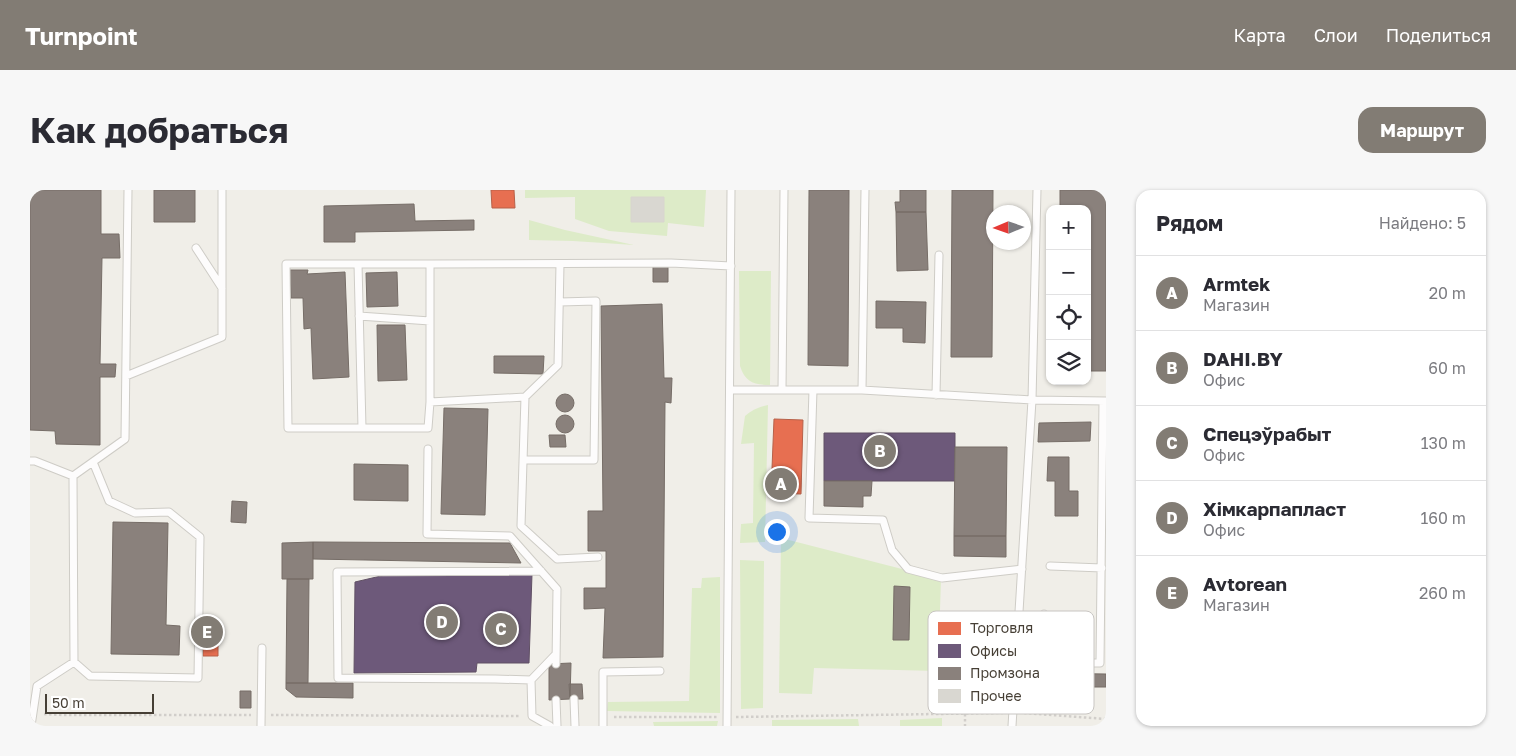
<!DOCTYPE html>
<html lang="ru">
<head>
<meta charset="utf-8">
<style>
  body { margin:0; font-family:"Golos Text",sans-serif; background:#f7f7f7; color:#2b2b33 }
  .controls { position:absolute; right:15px; top:15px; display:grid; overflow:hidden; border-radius:10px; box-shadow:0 1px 4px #0004 }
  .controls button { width:45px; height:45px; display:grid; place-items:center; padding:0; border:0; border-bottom:1px solid #e1e1e2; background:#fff; color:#2b2b33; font:25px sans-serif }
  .compass { position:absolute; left:956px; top:15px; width:45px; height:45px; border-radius:50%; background:#fff; box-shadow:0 1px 4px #0004; rotate:268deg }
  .scale { position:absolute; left:15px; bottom:12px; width:109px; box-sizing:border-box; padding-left:5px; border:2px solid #463f35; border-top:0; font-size:14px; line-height:18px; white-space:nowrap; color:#463f35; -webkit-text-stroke:4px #fff; paint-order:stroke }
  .you { position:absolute; left:746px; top:341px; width:18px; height:18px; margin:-12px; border:4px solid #fff; border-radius:50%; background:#1a73e8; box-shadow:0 0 0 8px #1a73e833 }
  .badge { display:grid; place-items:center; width:32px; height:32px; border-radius:50%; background:#827c74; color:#fff; font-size:16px; font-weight:700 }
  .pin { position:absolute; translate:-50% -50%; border:2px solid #fff; box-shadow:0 1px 5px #0006 }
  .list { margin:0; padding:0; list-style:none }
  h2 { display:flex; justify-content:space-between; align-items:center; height:65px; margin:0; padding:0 20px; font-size:21px }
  h2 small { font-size:16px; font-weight:400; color:#7c7c81 }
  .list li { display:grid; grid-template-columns:32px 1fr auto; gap:15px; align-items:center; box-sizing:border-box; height:75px; padding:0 20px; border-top:1px solid #e1e1e2 }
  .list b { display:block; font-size:19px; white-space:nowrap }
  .list p { margin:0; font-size:16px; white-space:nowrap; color:#7c7c81 }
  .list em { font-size:16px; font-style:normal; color:#7c7c81 }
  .icon { flex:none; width:28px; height:28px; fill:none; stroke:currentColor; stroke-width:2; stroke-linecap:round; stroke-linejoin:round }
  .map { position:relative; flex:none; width:1076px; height:536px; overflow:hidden; border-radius:15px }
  header { display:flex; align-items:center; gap:30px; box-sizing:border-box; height:70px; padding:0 25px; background:#827c74; color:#fff }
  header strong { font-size:24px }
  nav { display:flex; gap:28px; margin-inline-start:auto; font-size:18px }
  .intro { display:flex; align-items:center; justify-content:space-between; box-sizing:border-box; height:120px; padding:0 30px }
  h1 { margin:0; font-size:35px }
  .button { padding:12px 22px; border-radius:15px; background:#827c74; color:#fff; font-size:18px; font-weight:700 }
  main { display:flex; gap:30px; padding:0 30px }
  aside { flex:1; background:#fff; border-radius:15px; box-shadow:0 1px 4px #0004 }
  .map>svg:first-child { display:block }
  .green { fill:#ddebc8 }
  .shops { fill:#e76f51; stroke:#b76149 }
  .offices { fill:#6d597a; stroke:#615165 }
  .industry { fill:#8a817c; stroke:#766d67 }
  .building { fill:#d9d7d1; stroke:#d8d5ce }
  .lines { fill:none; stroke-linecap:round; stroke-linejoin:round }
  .service-casing { stroke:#ceccc6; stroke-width:9 }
  .path { stroke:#d1ceca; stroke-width:2.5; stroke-dasharray:2.5 2.5; stroke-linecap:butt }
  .service { stroke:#fdfcfc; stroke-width:7 }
  .key { fill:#fff; stroke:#c8c5c2; stroke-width:1 }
  .key-label { font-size:14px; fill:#463f35 }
</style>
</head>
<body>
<header>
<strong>Turnpoint</strong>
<nav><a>Карта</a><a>Слои</a><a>Поделиться</a></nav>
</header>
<div class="intro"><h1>Как добраться</h1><a class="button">Маршрут</a></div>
<main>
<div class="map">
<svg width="1076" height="536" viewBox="0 0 1076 536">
  <rect width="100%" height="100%" fill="#f0eee8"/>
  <path class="green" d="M495 0H676L674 37 638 33 637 46 579 41 545 29V7L495 8Z
    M499 30 535 40 604 55 543 51 499 50Z
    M709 81H741L740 195C724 195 715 192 710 176Z
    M738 215 735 352 710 353 711 334 723 333 724 253 711 254 715 226C722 220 728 217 738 215Z
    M751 348 911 389 908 481 784 478 782 504 749 503Z
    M710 370 734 371 733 518 711 519Z
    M690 387V523L577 521 578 512 659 511 662 398H671L672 388Z
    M912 528V536H870V530Z
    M828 529 829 536H742V530Z
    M688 531 687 536H624L623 532Z"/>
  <path class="shops" d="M461 0H484L485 18H462Z
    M744 229 773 230 771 304 741 303Z
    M173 433H188V466H173Z"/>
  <path class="offices" d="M794 243H925V291H794Z
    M368 382 502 384 499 473H447L446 482 324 483 325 392Z"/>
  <path class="industry" d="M0 0H71V44H89L90 68H72L70 174H86L85 187H70V255L26 254 25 241 0 240Z
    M124 0H165V32H124Z
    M779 0H819L818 176 778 175Z
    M870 0H896V22H866L865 12H870Z
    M922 0H963L962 167H921Z
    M1030 0H1076V181H1057V19H1030Z
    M384 14 385 31 444 30V40L325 42V52H294V16Z
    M866 22H896L898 80 867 81Z
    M623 75H638V92H623Z
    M260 80H278L277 84 315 82 319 187 283 189 281 138 274 139 273 108H261Z
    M367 82 368 116 337 117 336 83Z
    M846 111 896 112 895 153 873 152V138H846Z
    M632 114 634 188H642L641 213 635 212 633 467 573 468 575 418 554 419V398H576V361H558V321H573L571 116Z
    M347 135H375L377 190 348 191Z
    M464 166H514L513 184 464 183Z
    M526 213a9 9 0 1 1 18 0a9 9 0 1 1-18 0Z
    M414 218 458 219 455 325 411 324Z
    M526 234a9 9 0 1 1 18 0a9 9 0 1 1-18 0Z
    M1061 232 1060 251 1008 252 1009 233Z
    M519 245H535L536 257H520Z
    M925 257H977L976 346H924Z
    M1018 267H1039V301H1048V326H1025V291H1017Z
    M324 274 378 275V311L324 310Z
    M794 291H842L841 306H833V317L794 316Z
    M202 311 217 312 216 333 201 332Z
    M83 332 138 333 136 435 150 436 149 465 81 464Z
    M924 346H976V367L924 366Z
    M283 352V389H252V353Z
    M283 352 480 353 491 373 283 369Z
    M257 389H279L278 493H256Z
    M864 396 880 397 879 450H863Z
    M541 473 540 509 519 510V474Z
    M998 483 1076 484V497H998Z
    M256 493H323V508L266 507 256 499Z
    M539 494H552L553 509H540Z
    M210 501H221V518H210Z"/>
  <path class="building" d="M601 7H634V32H601Z"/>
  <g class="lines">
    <defs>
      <path id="service" d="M1007 0 1002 210 1076 211
        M166 58 192 98
        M328 74 332 238
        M400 74V212L398 238H258L256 74H400L641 73 701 76
        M329 126 400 131
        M96 186 192 147V0
        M700 200H832L1002 210 982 536
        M752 200 754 0
        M783 200 779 328 853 330 862 360 878 379 912 388 992 379
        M832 200 835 0
        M906 205 909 65
        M495 207 491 336 527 369 568 367
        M400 212 495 207 528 175 530 74
        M398 259 397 344 480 346 527 399 526 474
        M493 270H564L566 111 530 112
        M0 271H5L43 286
        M43 286 44 472 60 486 168 488 170 347 139 322 105 323 79 311 63 272
        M43 286 95 249 98 0
        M1020 376 1072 378
        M1014 424V473H1070L1073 211
        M501 490 465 489 308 488 307 382 511 381
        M544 509 545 536
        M526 510 527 536
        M1 536 7 496 44 472
        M231 536 232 458
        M520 536 502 526 501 490 526 464
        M573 536V482L630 481
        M697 536 701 0"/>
    </defs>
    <use href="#service" class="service-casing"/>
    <path class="path" d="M994 523 1076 529
      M14 524 32 525H221
      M935 524V536
      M241 525 491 526
      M584 527H688
      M706 527 973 523"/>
    <use href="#service" class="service"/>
  </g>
  <rect x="898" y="421" width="166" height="103" rx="8" class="key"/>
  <rect x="908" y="432" width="23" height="13" fill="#e76f51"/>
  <rect x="908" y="454" width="23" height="14" fill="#6d597a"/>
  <rect x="908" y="477" width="23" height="13" fill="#8a817c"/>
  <rect x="908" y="499" width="23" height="14" fill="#d9d7d1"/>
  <g class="key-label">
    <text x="940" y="443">Торговля</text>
    <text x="940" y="466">Офисы</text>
    <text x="940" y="488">Промзона</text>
    <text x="940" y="511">Прочее</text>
  </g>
</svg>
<div class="controls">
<button>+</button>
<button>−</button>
<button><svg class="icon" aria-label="locate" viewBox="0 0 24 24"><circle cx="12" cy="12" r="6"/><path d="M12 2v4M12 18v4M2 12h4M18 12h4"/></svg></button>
<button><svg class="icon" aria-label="layers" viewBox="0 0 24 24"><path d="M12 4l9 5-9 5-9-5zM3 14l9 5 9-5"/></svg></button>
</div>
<svg class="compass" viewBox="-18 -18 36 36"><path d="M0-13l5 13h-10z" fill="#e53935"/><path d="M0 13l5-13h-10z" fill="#7c7c81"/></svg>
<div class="scale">50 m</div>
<div class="you"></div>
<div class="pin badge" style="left:751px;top:294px">A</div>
<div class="pin badge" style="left:850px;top:261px">B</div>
<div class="pin badge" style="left:471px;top:439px">C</div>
<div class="pin badge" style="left:412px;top:432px">D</div>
<div class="pin badge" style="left:177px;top:442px">E</div>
</div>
<aside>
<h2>Рядом<small>Найдено: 5</small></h2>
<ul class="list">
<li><span class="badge">A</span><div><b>Armtek</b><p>Магазин</p></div><em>20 m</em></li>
<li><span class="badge">B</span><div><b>DAHI.BY</b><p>Офис</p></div><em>60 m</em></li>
<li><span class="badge">C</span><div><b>Спецэўрабыт</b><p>Офис</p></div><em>130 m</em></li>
<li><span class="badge">D</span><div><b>Хімкарпапласт</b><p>Офис</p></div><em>160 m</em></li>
<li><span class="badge">E</span><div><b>Avtorean</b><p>Магазин</p></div><em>260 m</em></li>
</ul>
</aside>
</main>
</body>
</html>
